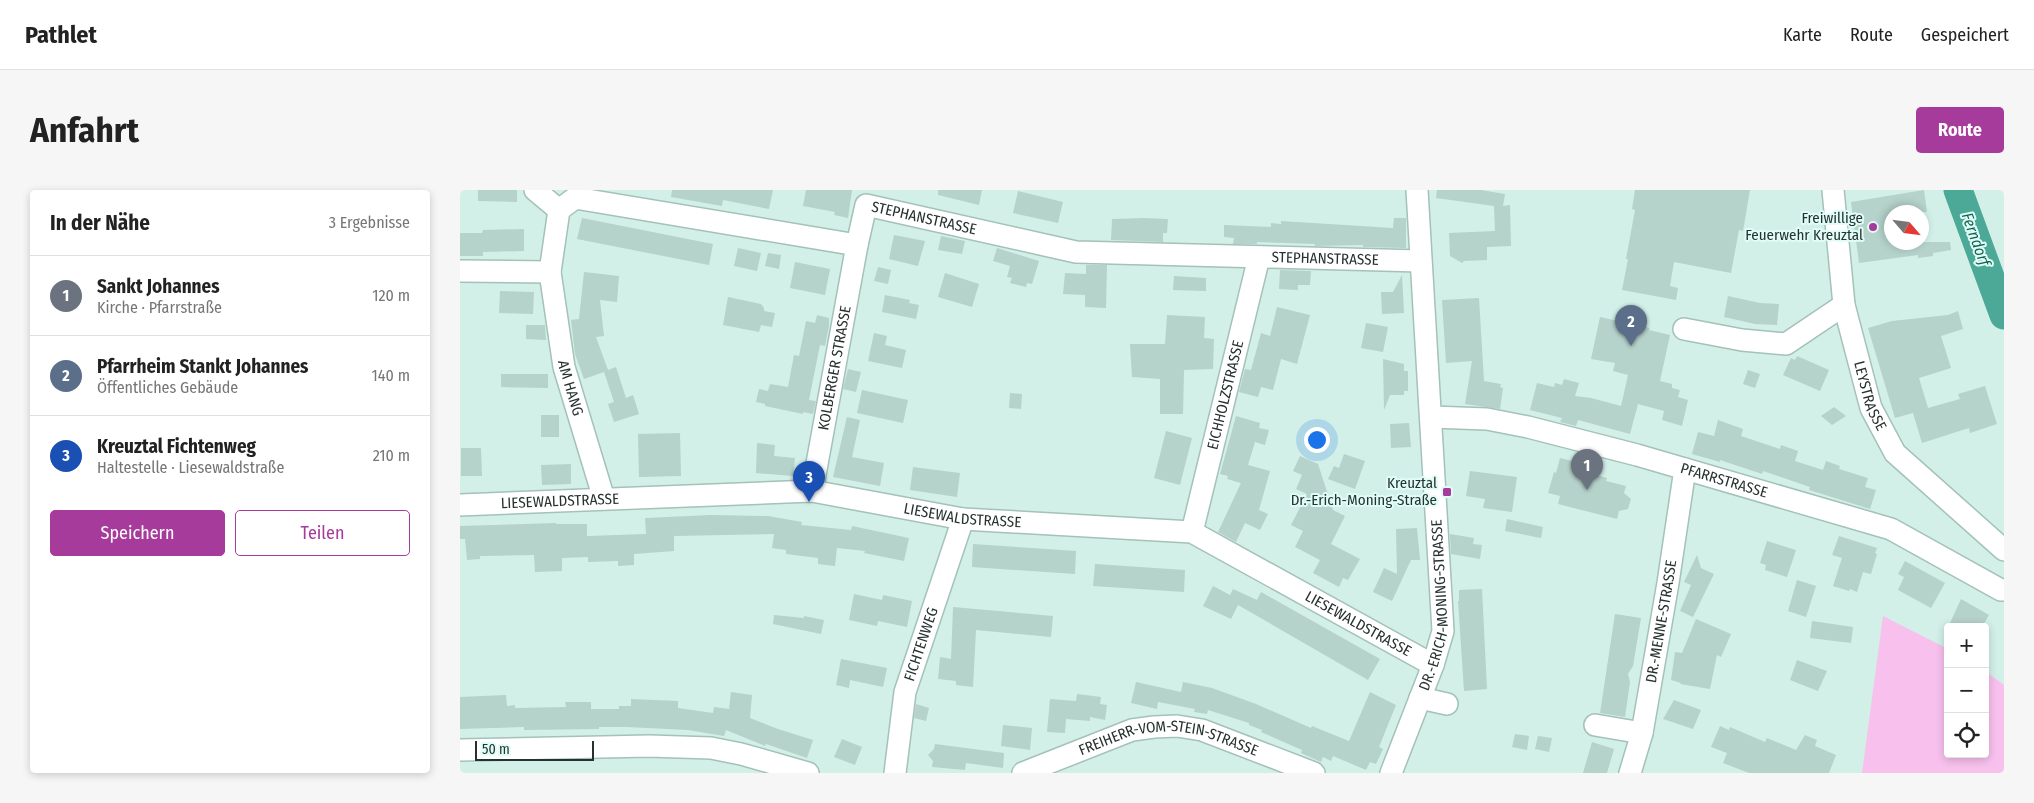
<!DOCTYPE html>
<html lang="de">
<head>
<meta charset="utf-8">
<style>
  body { margin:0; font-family:"Fira Sans Condensed",sans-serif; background:#f6f6f6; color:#222 }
  .controls { position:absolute; right:15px; bottom:15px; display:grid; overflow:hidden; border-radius:5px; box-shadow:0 2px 8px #0003 }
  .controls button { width:45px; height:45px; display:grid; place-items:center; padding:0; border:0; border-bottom:1px solid #e0e0e0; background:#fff; color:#222; font:25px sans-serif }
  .compass { position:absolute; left:1424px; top:15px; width:45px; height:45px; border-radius:50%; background:#fff; box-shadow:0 2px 8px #0003; rotate:118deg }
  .scale { position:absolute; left:15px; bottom:12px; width:119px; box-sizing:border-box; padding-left:5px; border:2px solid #273230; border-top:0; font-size:14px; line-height:18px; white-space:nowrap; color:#273230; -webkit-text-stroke:4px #dffdf6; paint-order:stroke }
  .you { position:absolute; left:856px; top:249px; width:18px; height:18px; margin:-12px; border:4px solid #fff; border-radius:50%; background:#1a73e8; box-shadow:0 0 0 8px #1a73e833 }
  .badge { display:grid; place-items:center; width:32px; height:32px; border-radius:50%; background:#a73b9b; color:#fff; font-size:16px; font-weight:700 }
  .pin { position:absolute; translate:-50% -41px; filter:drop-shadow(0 1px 2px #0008) }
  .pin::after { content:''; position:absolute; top:26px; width:18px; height:15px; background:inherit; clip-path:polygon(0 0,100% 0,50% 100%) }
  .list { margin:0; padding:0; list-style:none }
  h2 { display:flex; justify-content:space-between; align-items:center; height:65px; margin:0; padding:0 20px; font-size:21px }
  h2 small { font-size:16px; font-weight:400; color:#767676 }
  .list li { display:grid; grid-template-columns:32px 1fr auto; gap:15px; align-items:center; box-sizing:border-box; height:80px; padding:0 20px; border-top:1px solid #e0e0e0 }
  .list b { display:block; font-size:19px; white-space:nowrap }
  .list p { margin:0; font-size:16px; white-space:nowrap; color:#767676 }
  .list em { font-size:16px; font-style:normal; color:#767676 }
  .actions { display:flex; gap:10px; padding:15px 20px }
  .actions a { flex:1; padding:11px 0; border:1px solid #a73b9b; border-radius:5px; text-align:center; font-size:18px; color:#a73b9b }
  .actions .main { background:#a73b9b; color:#fff }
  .icon { flex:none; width:28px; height:28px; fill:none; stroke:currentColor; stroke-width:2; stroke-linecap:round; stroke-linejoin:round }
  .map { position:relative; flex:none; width:1544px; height:583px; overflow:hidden; border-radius:5px }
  header { display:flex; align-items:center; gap:30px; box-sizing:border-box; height:70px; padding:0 25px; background:#fff; border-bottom:1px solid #e0e0e0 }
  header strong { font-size:24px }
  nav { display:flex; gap:28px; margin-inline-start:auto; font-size:18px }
  .intro { display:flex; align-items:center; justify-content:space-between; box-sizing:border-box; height:120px; padding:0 30px }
  h1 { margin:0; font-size:35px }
  .button { padding:12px 22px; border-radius:5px; background:#a73b9b; color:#fff; font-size:18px; font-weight:700 }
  main { display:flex; gap:30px; padding:0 30px }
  aside { flex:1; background:#fff; border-radius:5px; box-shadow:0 2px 8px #0003 }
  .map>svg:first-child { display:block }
  .green { fill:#f7c0ed }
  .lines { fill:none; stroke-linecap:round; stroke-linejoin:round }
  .river { stroke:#4ca897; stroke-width:29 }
  .building { fill:#b5d2cb }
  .minor-casing { stroke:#a4c1ba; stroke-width:24 }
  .minor { stroke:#fff; stroke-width:21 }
  .poi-dot { fill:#a73b9b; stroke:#dffdf6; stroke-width:2 }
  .labels { text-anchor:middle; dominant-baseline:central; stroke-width:4; stroke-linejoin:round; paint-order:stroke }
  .poi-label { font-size:15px; fill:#273230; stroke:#dffdf6; text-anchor:end }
  .street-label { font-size:15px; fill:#273230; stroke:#dffdf6 }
  .water-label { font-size:16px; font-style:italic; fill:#135f52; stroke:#dffdf6 }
</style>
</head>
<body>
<header>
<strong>Pathlet</strong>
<nav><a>Karte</a><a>Route</a><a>Gespeichert</a></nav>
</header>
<div class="intro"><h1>Anfahrt</h1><a class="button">Route</a></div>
<main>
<aside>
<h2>In der Nähe<small>3 Ergebnisse</small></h2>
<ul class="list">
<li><span class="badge" style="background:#6b7280">1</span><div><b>Sankt Johannes</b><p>Kirche · Pfarrstraße</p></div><em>120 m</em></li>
<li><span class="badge" style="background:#5c6f8a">2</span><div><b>Pfarrheim Stankt Johannes</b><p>Öffentliches Gebäude</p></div><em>140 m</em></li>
<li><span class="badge" style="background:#1a4fb4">3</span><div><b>Kreuztal Fichtenweg</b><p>Haltestelle · Liesewaldstraße</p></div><em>210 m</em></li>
</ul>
<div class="actions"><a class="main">Speichern</a><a>Teilen</a></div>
</aside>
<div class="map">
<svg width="1544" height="583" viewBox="0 0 1544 583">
  <rect width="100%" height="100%" fill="#d2f0e8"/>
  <path class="green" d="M1423 426 1488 459V564H1525V481L1544 495V583H1402Z"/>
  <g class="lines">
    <path class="river" d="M1498 0 1544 125"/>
  </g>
  <path class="building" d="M18 0H57V12L18 11Z
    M212 0H313L309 19 263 10 262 16 211 7Z
    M346 0H392L388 28 374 25 375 22 343 16Z
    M478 0H522L519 15 478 5Z
    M977 0H1021L1045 4 1043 16 1050 15 1051 56 1027 57V70L1004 71 1002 73 990 66 989 43 1035 41 1034 16 976 8Z
    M1175 0H1290L1283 41 1279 40 1271 83 1214 72 1210 96 1218 98 1216 110 1162 100 1168 69H1166L1175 20 1172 19Z
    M1464 0 1467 22H1432V52H1490L1491 60 1473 63V66L1458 68V65L1399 73 1391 12Z
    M558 1 603 12 598 33 553 23Z
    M122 28 253 54 249 75 117 49Z
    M684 28 708 29 707 43H703V52L651 50 652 29Z
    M934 28H946V58L903 57V55L855 56V54L797 52V54H773L774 48 764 47V35L811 37V33L821 34V31L933 38Z
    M64 39V61L23 62V66H0V43H22L23 40Z
    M434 45 465 51 458 76 429 69Z
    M481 46 505 51 502 64 478 60Z
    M278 58 301 63 297 81 274 76Z
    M537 58 579 71 572 94 567 93 566 97 550 93 552 88 547 87 550 76 533 71Z
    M308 63 321 65 319 79 305 76Z
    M335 72 370 79 365 105 330 98Z
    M626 75H647L646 118 625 117V105L603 104 605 83 626 84Z
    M418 77 431 80 428 94 414 91Z
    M820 80 851 81 850 95H838V100L819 99Z
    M124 82 159 86 157 112 140 110 144 146 136 147 148 180 156 177 166 208 173 205 179 224 154 232 148 214 154 212 144 182 124 189 115 164 111 130 119 129Z
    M485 83 519 94 512 117 478 107Z
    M942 85 944 123 922 124 921 102H933Z
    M714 86 746 88V101L713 100Z
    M40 101 74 102 73 124 39 123Z
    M425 105 450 110 449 113 459 115 456 129 422 122Z
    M1268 106 1300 113 1319 114 1317 135 1295 134 1264 127Z
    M268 107 301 114 304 118V121L315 123 312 137 301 135 299 142 263 135Z
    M1019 108 1024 191 1041 194 1040 197 1043 198 1040 219 1005 214 1012 171 986 173 982 110Z
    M817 117 850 125 837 174 821 169 813 200 801 197 798 207 779 202 785 179 791 180 801 143 810 146Z
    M1498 121 1503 139 1481 146 1491 178 1459 188 1468 218 1500 209 1498 204 1525 196 1537 234 1510 243 1509 238 1462 253 1453 223 1435 228 1408 138 1432 131 1488 125Z
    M357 125 369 128V136L365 156 360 155 349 210 356 211 353 224 343 222V224L305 216V214L296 212 299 199 308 201 310 194 328 197 334 165 339 166 346 131 355 133Z
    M707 125 745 127 744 148 754 149 753 179 724 180 723 224H700V189L672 187 670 154H705Z
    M1140 127 1190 138 1189 140 1210 145 1200 191 1212 194V198L1220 200 1218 207 1228 210 1222 236 1202 230 1204 221 1178 214 1170 244 1118 230 1116 236 1100 232 1102 228 1070 220 1077 193 1094 197 1095 193 1102 195 1104 189 1119 193 1115 206 1131 208 1161 216 1168 185 1153 181 1155 173 1131 169Z
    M906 133 928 137 923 162 901 158Z
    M66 135H85L86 150 66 149Z
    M414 143 427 146 425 155 446 160 442 178 408 171Z
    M1337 166 1369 180 1360 201 1323 185 1331 168 1335 170Z
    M923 169 944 174V181H948V201H944V205H930L924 220Z
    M388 179 401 182 396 202 383 199Z
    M1288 180 1300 184 1295 198 1283 194Z
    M41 184H88V198L41 197Z
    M402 200 448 210 443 233 397 223Z
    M550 203 562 204 561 219 549 218Z
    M1374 217 1386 226 1372 235 1361 226Z
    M81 225H99V247H81Z
    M776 226 800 233 799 238 809 240 805 255 795 252 788 275 810 281 799 320 808 324 800 340 785 333 776 352 758 342 781 293 767 289 768 286 760 284Z
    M387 227 400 230 392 267 424 273 420 296 373 287Z
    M1258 230 1283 239 1281 246 1320 259 1321 255 1338 261 1335 271 1363 280 1366 271 1380 276 1379 279 1408 288 1405 297 1416 300 1410 319 1349 300 1350 297 1303 281 1302 284 1260 270V272L1232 264 1238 242 1254 246Z
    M949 233 951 257 931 258 930 234Z
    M706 241 732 248 720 295 694 288Z
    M220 243 221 286 179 287 178 244Z
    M297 253 315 255 314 266 335 268 333 286 296 283Z
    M1 258H21L22 286H1Z
    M884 264 905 271 895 299 868 289 874 276 879 278Z
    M840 266 858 274 873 320 885 326 871 354 900 369 888 390 883 388 879 397 853 383 860 370 835 357 843 341 831 335 847 304 836 299 842 285 833 281Z
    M1100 268 1120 273 1118 280 1147 288 1146 291 1166 296 1164 303 1171 309 1168 319 1159 321 1157 329 1098 314 1100 306 1088 303 1094 282 1096 283Z
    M111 274V294L82 295 81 275Z
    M453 277 500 283 497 307 450 300Z
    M1010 281 1057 287 1052 322 1023 318 1025 309 1006 306Z
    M251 325 308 326 342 332 341 335 391 340 392 336 449 348 444 371 404 363 405 361 377 358 375 376 358 374V368L326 364V360L312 358 314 344 214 346V361L174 364V375L158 376V371L128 372V367L102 368V381L75 382 74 365 20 366V369L7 370 5 349H0V336L96 333V334H127V346L186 344 185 328Z
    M1047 329 1083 337 1081 348 1045 341Z
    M957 338 960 370H951L932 411 913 402 924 378 937 384 936 339Z
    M990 344 1014 348 1013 354 1022 355 1020 369 991 364Z
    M1379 346 1417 358 1415 363 1417 364 1411 384 1403 382 1397 402 1390 399 1389 401 1373 396 1382 368 1372 365Z
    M1307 351 1336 360 1327 387 1305 380 1306 375 1300 373Z
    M513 354 616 361 615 384 512 377Z
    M1237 365 1241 378 1254 384 1233 427 1220 421 1231 395 1224 392Z
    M1445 371 1485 393 1471 418 1438 400 1444 387 1438 384Z
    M635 374 725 380 724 402 633 396Z
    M1337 390 1356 396 1346 427 1328 421Z
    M753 396 770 405 773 399 797 410 801 402 920 469 908 490 778 415 771 429 743 416Z
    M1022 399 1027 499 1004 501 998 411H999V400Z
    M394 404 422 410 423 405 452 411 447 437 418 431 417 436 389 430Z
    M1501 409 1529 425 1522 437H1496L1490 433Z
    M493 417 593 426 591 447 516 440 513 497 496 495V491L478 489 480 467 491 469Z
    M1155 424 1181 428 1173 476 1168 484 1170 492 1165 527 1140 523Z
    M314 425 344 428V426L364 430 361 444 313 434Z
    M1236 429 1271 444 1261 467 1257 465 1250 499 1220 494 1221 493 1211 490 1215 462 1222 463Z
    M1352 431 1393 437 1391 453 1350 448Z
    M381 469 427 478 423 497 390 490 389 498 376 495Z
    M1337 470 1367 481 1358 501 1330 490Z
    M676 492 721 502 723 492 752 498 796 514 851 538 852 536 889 551 910 502 936 515 919 557 923 559 916 574 910 572 906 580 873 566 871 571 863 567 861 572 841 563 842 560 801 542 802 540 789 535V533L748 520 747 524 734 522 735 519 698 512 697 519 671 513Z
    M271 502 292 505 290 528 318 539 353 550 347 568 306 554 305 556 266 540 264 546 228 540 167 537H139V539L64 540V537L0 539V507L46 505 47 516 55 515V518L106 517 105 512H131V519H159V516H171V509L218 511V518L253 523 254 517 269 519Z
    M617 504 641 507 640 514 647 515 645 530 630 527V531L606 529 605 543 587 542 590 509 616 511Z
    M1214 510 1241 520 1233 539 1203 529Z
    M456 514 469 518 466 531 454 528Z
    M543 535 572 538 570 560 541 556Z
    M1260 536 1269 540 1270 537 1305 552 1307 548 1336 560 1345 545 1357 550 1355 556 1376 565 1369 583H1289L1263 573 1267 563 1251 557Z
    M1055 544 1069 546 1067 560 1052 557Z
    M1078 546 1092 548 1089 562 1075 559Z
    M382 549 402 557 395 575 374 567Z
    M1132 552 1154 559 1147 583H1123Z
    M475 554 544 563 543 578 506 573 505 580 472 577 473 571 468 565 474 559Z"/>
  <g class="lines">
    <defs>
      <g id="minor">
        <path d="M75 0 99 20"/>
        <path id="s1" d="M1373 0 1384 115 1411 218 1435 263 1544 360"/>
        <path id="s2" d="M0 81 90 82 99 20 115 8 397 55 406 15 616 62 960 71"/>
        <path id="s3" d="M90 82 104 177 144 309"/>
        <path d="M1224 139 1282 150 1326 154 1384 115"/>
        <path id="s4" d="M971 227 1027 229 1068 237 1177 265 1431 339 1541 400H1544"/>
        <path id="s5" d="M352 301 397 55"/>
        <path id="s6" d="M0 315 352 301 503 329 732 342 973 475"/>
        <path id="s7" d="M732 342 799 67"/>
        <path d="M960 508 987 514"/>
        <path d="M1135 535 1182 543"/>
        <path d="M0 560 189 556 251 558 281 564 348 583"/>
        <path id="s8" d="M435 583 445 502 503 329"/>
        <path id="s9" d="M563 583 672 540 694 537 717 536 742 540 854 583"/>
        <path id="s10" d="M931 583 973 475 983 441 957 0"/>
        <path id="s11" d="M1170 583 1182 543 1208 393 1225 279"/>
      </g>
    </defs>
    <use href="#minor" class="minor-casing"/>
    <use href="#minor" class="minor"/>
  </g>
  <g class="poi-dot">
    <circle cx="1413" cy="37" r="5"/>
    <rect x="982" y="297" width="10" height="10" rx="2.5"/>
  </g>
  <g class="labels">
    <g class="poi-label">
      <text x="1403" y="28">Freiwillige<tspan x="1403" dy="17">Feuerwehr Kreuztal</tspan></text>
      <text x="977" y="293">Kreuztal<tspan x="977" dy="17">Dr.-Erich-Moning-Straße</tspan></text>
    </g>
    <g class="street-label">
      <text stroke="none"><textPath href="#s2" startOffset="559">STEPHANSTRASSE</textPath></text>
      <text stroke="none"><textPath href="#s2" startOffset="964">STEPHANSTRASSE</textPath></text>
      <text stroke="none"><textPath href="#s5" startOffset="125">KOLBERGER STRASSE</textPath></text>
      <text stroke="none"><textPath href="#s3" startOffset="118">AM HANG</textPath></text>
      <text stroke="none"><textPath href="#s7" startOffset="141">EICHHOLZSTRASSE</textPath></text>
      <text stroke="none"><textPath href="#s1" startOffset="210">LEYSTRASSE</textPath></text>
      <text stroke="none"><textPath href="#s4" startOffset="301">PFARRSTRASSE</textPath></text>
      <text stroke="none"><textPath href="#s6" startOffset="100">LIESEWALDSTRASSE</textPath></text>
      <text stroke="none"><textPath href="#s6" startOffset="505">LIESEWALDSTRASSE</textPath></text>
      <text stroke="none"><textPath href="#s10" startOffset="176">DR.-ERICH-MONING-STRASSE</textPath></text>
      <text stroke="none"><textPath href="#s11" startOffset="155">DR.-MENNE-STRASSE</textPath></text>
      <text stroke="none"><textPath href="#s6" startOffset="925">LIESEWALDSTRASSE</textPath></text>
      <text stroke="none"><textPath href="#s8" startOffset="132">FICHTENWEG</textPath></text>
      <text stroke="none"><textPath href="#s9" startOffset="154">FREIHERR-VOM-STEIN-STRASSE</textPath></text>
    </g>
    <g class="water-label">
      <text transform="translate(1516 49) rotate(70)">Ferndorf</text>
    </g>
  </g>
</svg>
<div class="controls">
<button>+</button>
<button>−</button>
<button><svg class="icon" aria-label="locate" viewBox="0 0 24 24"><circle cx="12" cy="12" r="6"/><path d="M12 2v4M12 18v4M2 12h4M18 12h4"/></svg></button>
</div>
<svg class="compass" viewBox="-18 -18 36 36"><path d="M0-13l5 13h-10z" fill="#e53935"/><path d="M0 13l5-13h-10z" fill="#767676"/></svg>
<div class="scale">50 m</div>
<div class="you"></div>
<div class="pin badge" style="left:1127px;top:300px;background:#6b7280">1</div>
<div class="pin badge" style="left:1171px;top:156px;background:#5c6f8a">2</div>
<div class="pin badge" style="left:349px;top:312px;background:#1a4fb4">3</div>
</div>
</main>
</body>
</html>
